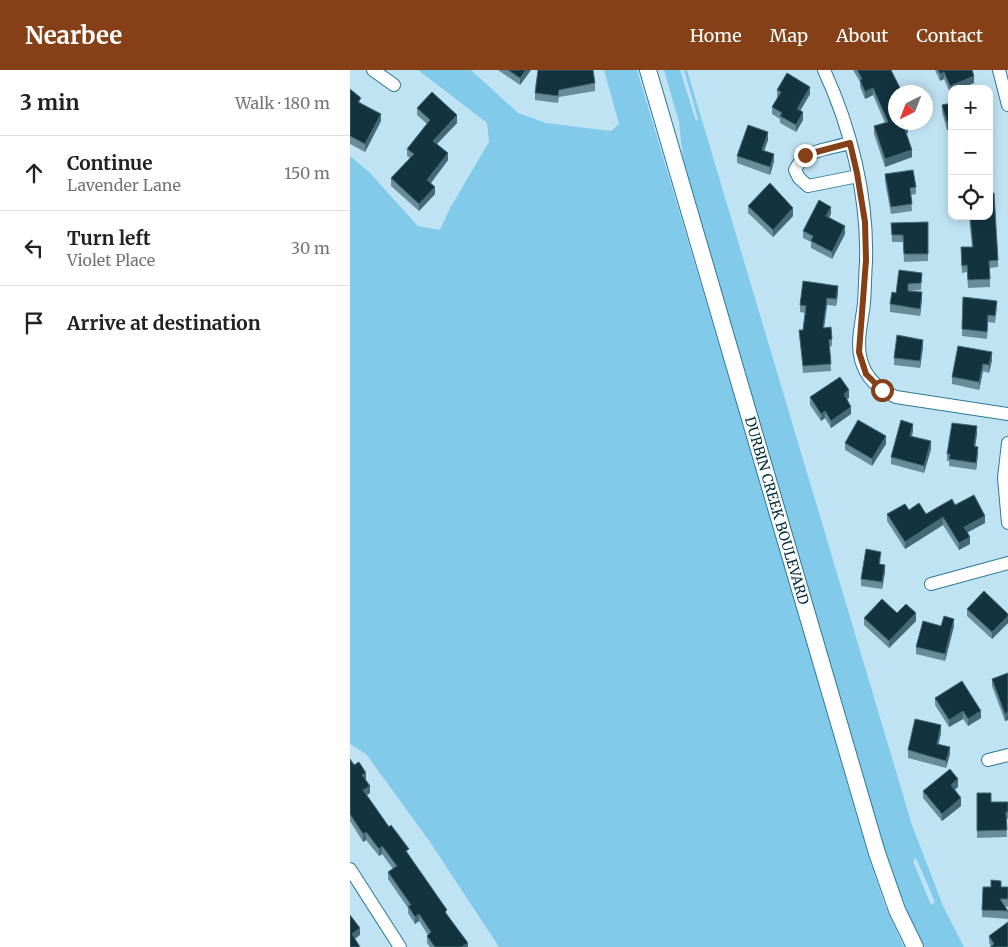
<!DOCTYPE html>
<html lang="en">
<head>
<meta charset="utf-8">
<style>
  body { margin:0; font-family:Merriweather,serif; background:#f6f6f6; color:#202124 }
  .controls { position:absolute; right:15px; top:15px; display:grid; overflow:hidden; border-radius:10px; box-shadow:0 2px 12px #0003 }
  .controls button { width:45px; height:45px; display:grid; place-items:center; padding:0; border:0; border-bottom:1px solid #e0e0e0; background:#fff; color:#202124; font:25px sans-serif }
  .compass { position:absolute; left:538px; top:15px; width:45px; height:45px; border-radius:50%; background:#fff; box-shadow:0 2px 12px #0003; rotate:222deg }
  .stop { position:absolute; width:15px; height:15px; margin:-11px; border:4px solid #854017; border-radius:50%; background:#fff }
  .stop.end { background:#854017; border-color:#fff; box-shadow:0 1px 5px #0008 }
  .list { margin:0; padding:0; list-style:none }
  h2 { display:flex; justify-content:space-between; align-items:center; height:65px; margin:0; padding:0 20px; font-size:21px }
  h2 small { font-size:16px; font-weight:400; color:#757577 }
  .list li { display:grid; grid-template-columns:32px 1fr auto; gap:15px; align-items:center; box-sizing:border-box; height:75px; padding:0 20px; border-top:1px solid #e0e0e0 }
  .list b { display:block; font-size:19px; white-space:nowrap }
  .list p { margin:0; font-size:16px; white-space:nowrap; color:#757577 }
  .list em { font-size:16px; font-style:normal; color:#757577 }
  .icon { flex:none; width:28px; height:28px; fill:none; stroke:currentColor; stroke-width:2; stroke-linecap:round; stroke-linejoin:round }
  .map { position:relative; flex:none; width:658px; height:877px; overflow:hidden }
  header { display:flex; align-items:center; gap:30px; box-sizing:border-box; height:70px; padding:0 25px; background:#854017; color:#fff }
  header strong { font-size:24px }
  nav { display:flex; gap:28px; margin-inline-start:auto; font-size:18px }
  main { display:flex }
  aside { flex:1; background:#fff }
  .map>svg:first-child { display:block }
  .green { fill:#82caea; fill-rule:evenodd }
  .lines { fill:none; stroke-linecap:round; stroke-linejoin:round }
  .minor-casing { stroke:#2b7997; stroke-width:14 }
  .tertiary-casing { stroke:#2b7997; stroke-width:18 }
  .minor { stroke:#fff; stroke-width:12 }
  .tertiary { stroke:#fff; stroke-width:16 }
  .wall { fill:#6a8b9a }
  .shaded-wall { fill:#476876 }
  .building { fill:#133340; stroke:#476876 }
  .route { stroke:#854017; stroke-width:6 }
  .labels { text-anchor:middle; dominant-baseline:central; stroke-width:5; stroke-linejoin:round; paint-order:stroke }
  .street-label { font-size:14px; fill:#002b3b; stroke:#dcedf6 }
</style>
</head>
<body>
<header>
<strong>Nearbee</strong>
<nav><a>Home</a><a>Map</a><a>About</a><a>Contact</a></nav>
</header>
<main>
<aside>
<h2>3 min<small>Walk · 180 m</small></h2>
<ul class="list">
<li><svg class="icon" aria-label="ahead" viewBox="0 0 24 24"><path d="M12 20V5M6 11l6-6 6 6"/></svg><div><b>Continue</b><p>Lavender Lane</p></div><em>150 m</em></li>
<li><svg class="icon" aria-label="left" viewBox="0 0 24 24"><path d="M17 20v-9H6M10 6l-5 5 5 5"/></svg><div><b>Turn left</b><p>Violet Place</p></div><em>30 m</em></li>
<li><svg class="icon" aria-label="arrive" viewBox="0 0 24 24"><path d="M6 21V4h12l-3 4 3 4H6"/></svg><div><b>Arrive at destination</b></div></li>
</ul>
</aside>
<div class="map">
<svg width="658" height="877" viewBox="0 0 658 877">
  <rect width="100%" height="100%" fill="#c0e3f4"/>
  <path class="green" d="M68 0H121L168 43 196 53 261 61 269 54 254 0H287L405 395 517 781 535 836 554 877H149L80 772 16 684 0 674V86L19 102 68 156 90 160 100 138 139 72 137 53Z
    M314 0H330L346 51 348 49 334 0H337L562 755 593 836 614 877H575L560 849 538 793 360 192 333 89 329 52ZM566 788 585 832 581 835 563 791Z"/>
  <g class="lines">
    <defs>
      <path id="minor" d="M23 0 44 15
        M474 0C501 58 518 127 516 192 515 206 515 220 514 233 512 252 506 272 511 290 516 308 529 320 546 327L658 344
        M649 0 658 35
        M500 73C480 79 454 79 445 100L449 108 458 116 508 106
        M658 373 654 408 658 453
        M581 514 658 493
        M638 690 658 685
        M0 799 50 877"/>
      <g id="tertiary">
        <path id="s1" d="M298 0 527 783 547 840 565 877"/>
      </g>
    </defs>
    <use href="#minor" class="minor-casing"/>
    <use href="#tertiary" class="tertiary-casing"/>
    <use href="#minor" class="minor"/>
    <use href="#tertiary" class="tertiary"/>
  </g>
  <path class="wall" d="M148 0H181L170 15Z
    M503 0H541L546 22V52L558 63H556L562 87 535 97 524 64V56L535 53 523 25 515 29 510 17V12Z
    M585 0H622L624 13 602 19V22L600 23 594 9 590 11Z
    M245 13V21L209 27 208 33 185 30V23Z
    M0 19 11 33 31 51 15 82 0 74Z
    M427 20 460 24 450 41 453 50 446 62 430 53V49L422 44V37L428 27H427Z
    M602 33V62L601 59 597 60 592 42V35Z
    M67 38 107 53 87 74 98 90 81 113 85 124 69 141 41 116V108L60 88 57 86V79L77 54 67 45Z
    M418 70 414 80 424 91 420 105 387 93V86Z
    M535 104 566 117V124L561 125 562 141 541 144 535 111Z
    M398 136 443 146 423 167 398 143Z
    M481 144 479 148 495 164 482 189 461 178V172L453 168V161Z
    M619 146H639L648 190V197L640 198V217L618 218 617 202 612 203 611 184 622 177Z
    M578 152V191L554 192 553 172H542L541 153Z
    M572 203 571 220 559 221 572 230 570 246 540 242V234L546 223Z
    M488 223 486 236 477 235 474 258 482 269V276L479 277 481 301 453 303 449 260H453L455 243 450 242V235Z
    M613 227 647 238 645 253 638 252 637 269 612 266Z
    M573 277 570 298 544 295V288Z
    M642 290 639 303 633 301 629 320 602 314V307Z
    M460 327 499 328 497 329 501 344 481 358 475 348 471 351 460 335Z
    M563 361 562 366 581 379 574 403 541 394V387Z
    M627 364 625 377 628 384 626 400 599 396V391H597V384Z
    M495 373 536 374 522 396 495 380Z
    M605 435 635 453 617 463 620 474 609 480 593 455 555 479 537 451V444L559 440 576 444Z
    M531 489 530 494 535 502 532 519 511 516V509Z
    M617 539 658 544V553L642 569 617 546Z
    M547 543 566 551 539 578 514 555V548Z
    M591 556H604L595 591 566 584V577Z
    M658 603V650L655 651 642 616V609Z
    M585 628 631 648 618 656 613 649 599 657 585 635Z
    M591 663 588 674 600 684 596 698 558 688V680Z
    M0 689 16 710 20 723 17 725 59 785 118 877H80L77 873V866L78 865 69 851 65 854 58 843V838L38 809V802L43 799 32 784 29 786 16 770 13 772 0 751Z
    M608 717 604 720 611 736 592 751 573 728V721Z
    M627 723 641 732H658V749H656L657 767 627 768Z
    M651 817H658V837L655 836 658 841V849L632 847V840Z
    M639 866 658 877 641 876 639 873Z"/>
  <path class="shaded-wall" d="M176 0H181L170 15V8Z
    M594 2V9L590 11V4Z
    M624 6V13L610 19H602V22L600 23V16Z
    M460 17V24L447 46V39Z
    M523 18V25L515 29V22Z
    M453 42V50L446 62V55Z
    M31 44V51L15 82V74Z
    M107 45V53L83 78V71Z
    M597 52H601V59L597 60Z
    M558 55V63L554 64V57Z
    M418 62V70L412 87V80Z
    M562 80V87L535 97V89Z
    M98 83V90L77 118V110Z
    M424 84V91L420 105V97Z
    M85 117V124L69 141V134Z
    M481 137V144L476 153V146Z
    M443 138V146L423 167V160Z
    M495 156V164L482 189V182Z
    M488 216V223L486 236V229Z
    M572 222V230L570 246V239Z
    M477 228V235L473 265V258Z
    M573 270V277L570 298V291Z
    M642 282V290L639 303V295Z
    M633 294V301L629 320V312Z
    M499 320V328L494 331V324Z
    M501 337V344L481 358V351Z
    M475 341V348L471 351V344Z
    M563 354V361L560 373V366Z
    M627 356V364L624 384V376Z
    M536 366V374L522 396V389Z
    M581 371V379L574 403V396Z
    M628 377V384L626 400V393Z
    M635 446V453L614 464V457Z
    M593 447V455L555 479V472Z
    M620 467V474L609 480V473Z
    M535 495V502L532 519V512Z
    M566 543V551L539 578V571Z
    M658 546V553L642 569V562Z
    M604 549V556L595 591V584Z
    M613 641V649L599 657V650Z
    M631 641V648L618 656V649Z
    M658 642V650L655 651V644Z
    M591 655V663L587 681V674Z
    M600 677V684L596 698V691Z
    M16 703V710L12 712V705Z
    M608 709V717L601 723V715Z
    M20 716V723L13 727V720Z
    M611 728V736L592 751V744Z
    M16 762V770L13 772V764Z
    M32 776V784L29 786V779Z
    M69 844V851L65 854V847Z
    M10 858V865L2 871V864Z
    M118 873V877H113V876Z"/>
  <path class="building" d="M158 0H176L170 8Z
    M188 0H243L245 13 209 20 208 26 185 23Z
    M507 0H541L552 22H546V37L544 38 546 43V52H557L558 55 554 57 562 80 535 89 524 56 538 52 523 18 515 22 510 10 512 9Z
    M588 0H622L624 6 600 16 594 2 590 4Z
    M437 3 460 17 447 39 453 42 446 55 430 46 432 43 422 37 431 22 427 20Z
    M0 19 11 28 8 32 31 44 15 74 0 66Z
    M82 22 107 45 83 71 98 83 77 110 85 117 69 134 41 108 64 84 57 79 80 50 67 38Z
    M602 33V55L601 52H597L592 35Z
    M398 55 418 62 412 80 424 84 420 97 387 86Z
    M563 100 566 117 560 118 562 134 541 137 535 104Z
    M420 113 443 138 423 160 398 136Z
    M639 123H644L648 190 639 191 640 209 618 210 617 195 612 196 611 177H623L620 146H639Z
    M469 130 481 137 476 146 495 156 482 182 461 171 463 166 453 161Z
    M578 152V184H554L553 165H542L541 153Z
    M549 200 572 203 571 213 558 214V221L572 222 570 239 540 234 542 222 546 223Z
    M453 211 488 216 486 229 477 228 473 258 481 257 482 269 479 270 481 294 453 296 449 260H453L456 236 450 235Z
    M613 227 647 231 645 246 638 245 637 262 612 259Z
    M547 265 573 270 570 291 544 288Z
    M608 276 642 282 639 295 633 294 629 312 602 307Z
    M490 307 499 320 494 324 501 337 481 351 475 341 471 344 460 327Z
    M508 350 536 366 522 389 495 373Z
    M551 350 563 354 560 366 581 371 574 396 541 387Z
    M602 353 627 356 624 376 628 377 626 393 599 389 600 384H597Z
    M624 425 635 446 614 457 620 467 609 473 593 447 555 472 537 444 555 434 559 440 569 433 576 444 602 429 605 435Z
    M516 479 531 482 529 494 535 495 532 512 511 509Z
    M634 521 658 544V546L642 562 617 539Z
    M532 529 547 543 556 534 566 543 539 571 514 548Z
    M594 546 604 549 595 584 566 577 573 551 591 556Z
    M658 603V642L655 644 642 609Z
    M612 611 631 641 618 649 613 641 599 650 585 628Z
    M565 649 591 655 587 674 600 677 596 691 558 680Z
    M0 689 4 695 9 692 16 703 12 705 20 716 13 720 39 757 41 755 59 779 56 781 97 840 95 842 118 873 113 876 114 877H85L77 866 81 862 69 844 65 847 58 836 61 835 38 802 47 796 32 776 29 779 16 762 13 764 0 744Z
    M600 699 608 709 601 715 611 728 592 744 573 721Z
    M627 723H641V732H658V742H656L657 760 627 761Z
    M641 810 651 811V817H658V829H650L658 841 632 840 633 817H641Z
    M0 845 10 858 2 864 10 877H0Z
    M658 852V877H640L644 874 639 866Z"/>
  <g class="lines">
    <path class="route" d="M455 85 500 73 507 103 515 152 516 190 509 282 516 304 532 320"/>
  </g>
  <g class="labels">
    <g class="street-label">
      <text stroke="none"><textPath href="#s1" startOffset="459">DURBIN CREEK BOULEVARD</textPath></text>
    </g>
  </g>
</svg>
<div class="controls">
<button>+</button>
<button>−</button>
<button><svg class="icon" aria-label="locate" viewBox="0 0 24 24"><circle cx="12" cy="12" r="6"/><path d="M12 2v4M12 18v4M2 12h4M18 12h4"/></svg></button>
</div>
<svg class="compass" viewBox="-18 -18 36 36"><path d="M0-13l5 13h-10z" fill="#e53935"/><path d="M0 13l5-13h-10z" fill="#757577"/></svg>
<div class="stop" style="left:532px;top:320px"></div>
<div class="stop end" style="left:455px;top:85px"></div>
</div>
</main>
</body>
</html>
